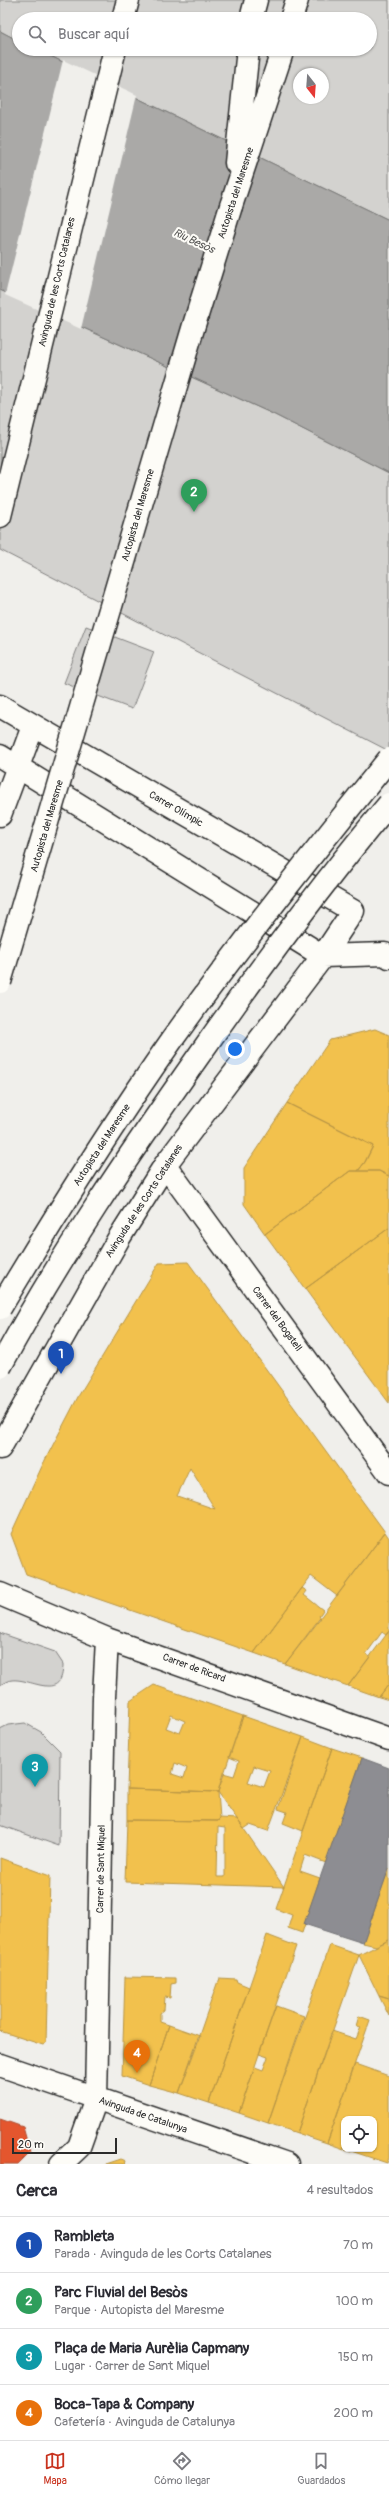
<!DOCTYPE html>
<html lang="es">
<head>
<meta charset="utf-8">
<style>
  body { margin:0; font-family:Pangolin,sans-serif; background:#f7f7f7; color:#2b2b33 }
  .controls { position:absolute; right:12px; bottom:12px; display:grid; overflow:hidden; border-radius:8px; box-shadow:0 1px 3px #0004 }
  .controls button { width:36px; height:36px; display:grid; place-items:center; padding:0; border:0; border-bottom:1px solid #e1e1e2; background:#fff; color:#2b2b33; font:20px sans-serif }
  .compass { position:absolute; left:293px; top:68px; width:36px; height:36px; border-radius:50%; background:#fff; box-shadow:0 1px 3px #0004; rotate:163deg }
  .scale { position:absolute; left:12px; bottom:10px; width:105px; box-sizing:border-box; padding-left:4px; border:2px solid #2b2b2b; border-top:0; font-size:11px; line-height:14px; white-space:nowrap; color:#2b2b2b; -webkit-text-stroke:3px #fdfcf7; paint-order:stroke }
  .you { position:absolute; left:235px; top:1049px; width:14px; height:14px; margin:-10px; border:3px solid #fff; border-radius:50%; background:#1a73e8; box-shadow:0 0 0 6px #1a73e833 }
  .badge { display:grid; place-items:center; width:26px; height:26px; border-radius:50%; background:#c8321e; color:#fff; font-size:13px; font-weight:700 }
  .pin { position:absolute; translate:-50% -33px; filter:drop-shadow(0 1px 2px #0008) }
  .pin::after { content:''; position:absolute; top:21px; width:14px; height:12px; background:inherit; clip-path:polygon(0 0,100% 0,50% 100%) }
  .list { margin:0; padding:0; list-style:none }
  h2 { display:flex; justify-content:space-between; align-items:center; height:52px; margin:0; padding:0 16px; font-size:17px }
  h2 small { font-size:13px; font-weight:400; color:#7c7c81 }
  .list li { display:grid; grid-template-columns:26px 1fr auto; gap:12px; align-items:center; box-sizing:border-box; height:56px; padding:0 16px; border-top:1px solid #e1e1e2 }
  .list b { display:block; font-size:15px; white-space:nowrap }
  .list p { margin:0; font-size:13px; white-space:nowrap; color:#7c7c81 }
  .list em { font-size:13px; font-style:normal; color:#7c7c81 }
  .icon { flex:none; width:22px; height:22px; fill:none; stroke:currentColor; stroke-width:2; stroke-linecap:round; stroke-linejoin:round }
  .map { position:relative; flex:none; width:389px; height:2164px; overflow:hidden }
  .search { position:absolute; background:#fff; box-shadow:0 1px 3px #0004; left:12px; right:12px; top:12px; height:44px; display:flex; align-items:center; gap:10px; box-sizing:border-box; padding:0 14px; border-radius:22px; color:#7c7c81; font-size:15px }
  .sheet { height:276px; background:#fff }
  nav { display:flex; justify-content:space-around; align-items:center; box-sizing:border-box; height:56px; border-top:1px solid #e1e1e2; background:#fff; font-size:11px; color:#7c7c81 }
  nav a { display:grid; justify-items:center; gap:2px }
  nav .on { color:#c8321e }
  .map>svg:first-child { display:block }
  .green { fill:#d3d2cf; stroke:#7f7e7d; fill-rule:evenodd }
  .water { fill:#aaa9a7; stroke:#777775 }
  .pier { fill:#f0efeb }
  .homes { fill:#f2c14e; stroke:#b69444; fill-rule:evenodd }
  .shops { fill:#e4572e; stroke:#ac4a2d }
  .industry { fill:#8d8d92; stroke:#707073 }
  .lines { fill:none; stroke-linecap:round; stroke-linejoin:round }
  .minor-casing { stroke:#2b2b2b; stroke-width:25 }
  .highway-casing { stroke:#2b2b2b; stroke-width:25 }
  .minor { stroke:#fdfcf7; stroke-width:22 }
  .highway { stroke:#fdfcf7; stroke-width:22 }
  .highway-bridge-casing { stroke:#2b2b2b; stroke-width:25; stroke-linecap:butt }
  .highway-bridge { stroke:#fdfcf7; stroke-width:22 }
  .labels { text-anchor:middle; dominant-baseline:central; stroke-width:4; stroke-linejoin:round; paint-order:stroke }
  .street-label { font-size:10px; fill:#2b2b2b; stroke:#fdfcf7 }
  .water-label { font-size:11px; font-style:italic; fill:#575756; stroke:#fdfcf7 }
</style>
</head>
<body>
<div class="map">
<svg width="389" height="2164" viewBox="0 0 389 2164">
  <rect width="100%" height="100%" fill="#f0efeb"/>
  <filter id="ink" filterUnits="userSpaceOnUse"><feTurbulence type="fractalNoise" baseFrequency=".025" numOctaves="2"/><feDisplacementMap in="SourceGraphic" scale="8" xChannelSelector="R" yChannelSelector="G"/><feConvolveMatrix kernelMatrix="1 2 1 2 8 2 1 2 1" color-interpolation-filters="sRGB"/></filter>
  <g filter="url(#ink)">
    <path class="green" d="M0 0H389V220L36 49H370V19H19V41L0 31ZM299 74H323V98H299Z
      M0 290 273 414 389 473V751L0 550Z
      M86 626 154 652 132 709 64 683Z
      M0 1633 55 1652 63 1664C63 1703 32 1678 12 1680 8 1680 4 1683 0 1685Z
      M25 1723 41 1732 60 1751 59 1846 0 1825V1729L8 1725Z"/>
    <path class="water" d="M0 31 19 41V49H36L389 220V473L273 414 0 290Z"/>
    <path class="pier" d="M63 60 137 95 81 329 5 295Z"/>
    <path class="homes" d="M375 1029 389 1035V1176L379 1171H358L365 1162 373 1146 287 1103 330 1040Z
      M287 1103 373 1146 365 1162 358 1171H350L265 1234 244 1204V1168Z
      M350 1171H379L389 1176V1228L305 1289 265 1234Z
      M389 1228V1403L305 1289Z
      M188 1262 385 1532 337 1596 311 1576 254 1653 26 1574 11 1534 43 1464 79 1395 159 1263ZM190 1468 215 1509 177 1496Z
      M385 1532 389 1538V1631L386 1635 382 1632 366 1654 370 1657 348 1686 285 1664Z
      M302 1588 307 1591 304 1595 323 1610 319 1616 321 1618 285 1664 254 1653Z
      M389 1631V1684L379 1697 348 1686Z
      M389 1684V1700L379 1697Z
      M154 1685 243 1716 218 1792 127 1789 130 1701ZM171 1715 185 1721 180 1733 166 1728ZM175 1763 187 1768 184 1778 172 1774Z
      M243 1716 303 1737 268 1831 250 1825 244 1829 218 1792 223 1773 234 1776 239 1761 229 1757ZM254 1766 270 1771 264 1787 248 1782Z
      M303 1737 332 1748 303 1831 283 1823 287 1812 278 1809Z
      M332 1748 362 1758 326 1863 305 1855 300 1871 320 1878 302 1933 288 1928 292 1915 276 1909Z
      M127 1789 218 1792 220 1818 218 1821 127 1820Z
      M220 1818 237 1819 284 1887 125 1882 127 1820 218 1821ZM218 1827 225 1828V1877H217Z
      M0 1858 50 1876 46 2043 43 2045 0 2031Z
      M389 1868V1940L376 1946 363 1943Z
      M267 1935 296 1946 239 2113 209 2103Z
      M389 1940V1999L379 1996 359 1955Z
      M330 1945 359 1955 297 2133 268 2123Z
      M125 1977 176 1978V1983L171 1984 170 1998 165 1997 164 2010 160 2013V2022L169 2025 149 2085 122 2076Z
      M219 1978 236 1979 237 1982 249 1987 209 2103 179 2093Z
      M379 1996 389 1999V2016Z
      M276 2006 304 2016 268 2123 239 2113 255 2067 263 2070 268 2057 259 2054Z
      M359 2016 370 2020 327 2143 297 2133 332 2031 356 2039 361 2027 356 2026Z
      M169 2025 200 2036 179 2093 149 2085Z
      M355 2064 389 2076V2158L387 2163 345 2149H374V2119H344V2149L327 2143Z
      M121 2159 126 2161 125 2164H106Z"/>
    <path class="shops" d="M0 2119 23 2127 30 2152 18 2164H0Z"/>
    <path class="industry" d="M362 1758 389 1768V1868L363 1943 304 1924Z"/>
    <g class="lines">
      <defs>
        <path id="minor" d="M123 19 128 0
          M0 516 115 49
          M0 706 353 911 323 956 165 1165 119 1238 0 1448
          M0 756 323 956
          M0 815 33 726
          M323 956 385 954 389 957
          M165 1165 389 1473
          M0 1594 107 1639 389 1739
          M0 2065 287 2164
          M61 2164 79 2147 96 2099 104 1697 107 1639"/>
        <path id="highway" d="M251 19 256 0
          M291 19 297 0
          M236 163 248 49
          M231 206 283 49"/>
      </defs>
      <use href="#minor" class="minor-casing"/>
      <use href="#highway" class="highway-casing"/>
      <use href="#minor" class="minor"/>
      <use href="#highway" class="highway"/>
      <defs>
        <path id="highway-bridge" d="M0 982 194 325 231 206
          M0 1308C55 1216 112 1125 174 1037 242 942 315 850 389 759
          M0 1367C59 1257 130 1153 202 1051 261 967 322 883 389 804"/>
      </defs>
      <use href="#highway-bridge" class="highway-bridge-casing"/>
      <use href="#highway-bridge" class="highway-bridge"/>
    </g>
  </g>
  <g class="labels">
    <g class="street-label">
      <text transform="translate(236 193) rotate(-72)">Autopista del Maresme</text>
      <text transform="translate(57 282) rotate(-77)">Avinguda de les Corts Catalanes</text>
      <text transform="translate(138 515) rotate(-74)">Autopista del Maresme</text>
      <text transform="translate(176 809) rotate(30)">Carrer Olímpic</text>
      <text transform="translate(47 826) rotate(-74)">Autopista del Maresme</text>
      <text transform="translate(102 1145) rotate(-57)">Autopista del Maresme</text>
      <text transform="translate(144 1201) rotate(-57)">Avinguda de les Corts Catalanes</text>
      <text transform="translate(277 1319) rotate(54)">Carrer del Bogatell</text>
      <text transform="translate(194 1668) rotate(20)">Carrer de Ricard</text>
      <text transform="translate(101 1869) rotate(-89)">Carrer de Sant Miquel</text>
      <text transform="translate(143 2115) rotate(19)">Avinguda de Catalunya</text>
    </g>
    <g class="water-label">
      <text transform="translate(194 241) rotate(25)">Riu Besòs</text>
    </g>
  </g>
</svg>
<div class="controls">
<button><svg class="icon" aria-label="locate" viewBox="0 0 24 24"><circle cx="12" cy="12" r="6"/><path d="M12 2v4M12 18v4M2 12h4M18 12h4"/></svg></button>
</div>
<svg class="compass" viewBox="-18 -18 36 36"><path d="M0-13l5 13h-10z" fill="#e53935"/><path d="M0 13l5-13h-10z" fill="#7c7c81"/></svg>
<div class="scale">20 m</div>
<div class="you"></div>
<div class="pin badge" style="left:61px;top:1374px;background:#1a4fb4">1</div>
<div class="pin badge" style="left:194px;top:512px;background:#2e9e5b">2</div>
<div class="pin badge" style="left:35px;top:1787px;background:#0f9aa8">3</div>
<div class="pin badge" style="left:137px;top:2073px;background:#e8710a">4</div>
<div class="search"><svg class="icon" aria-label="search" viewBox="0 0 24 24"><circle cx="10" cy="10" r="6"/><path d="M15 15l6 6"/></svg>Buscar aquí</div>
</div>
<section class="sheet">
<h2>Cerca<small>4 resultados</small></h2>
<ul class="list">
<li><span class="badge" style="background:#1a4fb4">1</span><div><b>Rambleta</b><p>Parada · Avinguda de les Corts Catalanes</p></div><em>70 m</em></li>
<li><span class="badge" style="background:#2e9e5b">2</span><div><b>Parc Fluvial del Besòs</b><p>Parque · Autopista del Maresme</p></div><em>100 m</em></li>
<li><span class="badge" style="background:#0f9aa8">3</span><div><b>Plaça de Maria Aurèlia Capmany</b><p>Lugar · Carrer de Sant Miquel</p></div><em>150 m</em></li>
<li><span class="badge" style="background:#e8710a">4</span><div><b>Boca-Tapa &amp; Company</b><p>Cafetería · Avinguda de Catalunya</p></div><em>200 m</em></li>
</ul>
</section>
<nav>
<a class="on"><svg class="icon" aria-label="map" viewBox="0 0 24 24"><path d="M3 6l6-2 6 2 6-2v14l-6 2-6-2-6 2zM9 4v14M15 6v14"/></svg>Mapa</a>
<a><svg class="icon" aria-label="directions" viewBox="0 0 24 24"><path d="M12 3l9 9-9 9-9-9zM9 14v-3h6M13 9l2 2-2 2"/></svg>Cómo llegar</a>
<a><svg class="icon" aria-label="saved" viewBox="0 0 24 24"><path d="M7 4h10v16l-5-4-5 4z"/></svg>Guardados</a>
</nav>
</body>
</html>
